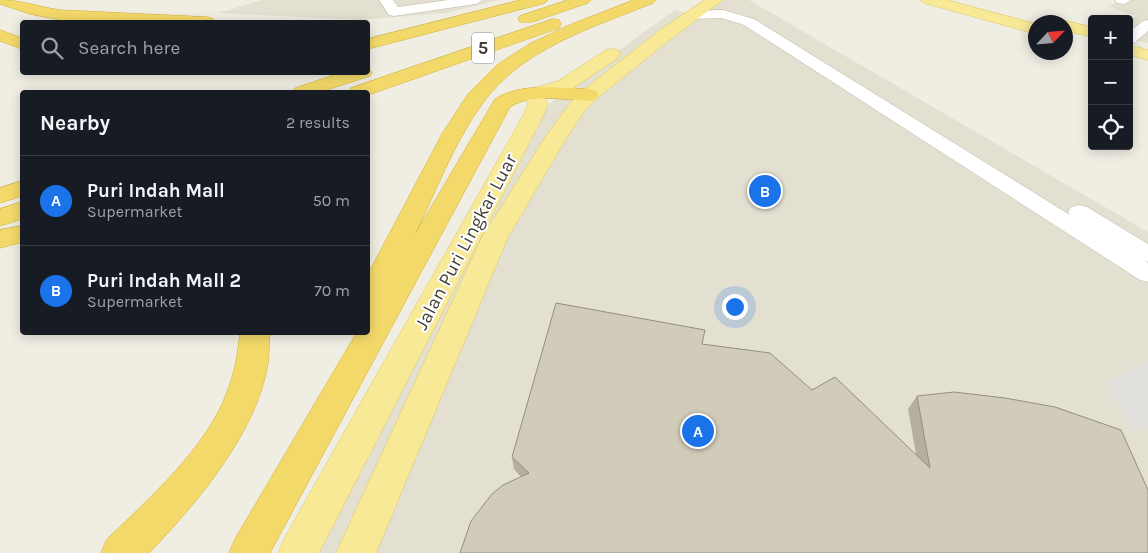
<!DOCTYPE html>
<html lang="en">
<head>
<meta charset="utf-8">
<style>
  body { margin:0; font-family:Karla,sans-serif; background:#20242c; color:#f1f3f6 }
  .controls { position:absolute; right:15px; top:15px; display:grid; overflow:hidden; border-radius:5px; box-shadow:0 2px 12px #0003 }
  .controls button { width:45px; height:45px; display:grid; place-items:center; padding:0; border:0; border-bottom:1px solid #363941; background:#171b24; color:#f1f3f6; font:25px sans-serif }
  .compass { position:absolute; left:1028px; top:15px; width:45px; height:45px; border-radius:50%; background:#171b24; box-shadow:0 2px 12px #0003; rotate:64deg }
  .you { position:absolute; left:734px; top:306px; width:18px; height:18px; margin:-12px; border:4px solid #fff; border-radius:50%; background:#1a73e8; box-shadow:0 0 0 8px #1a73e833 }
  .badge { display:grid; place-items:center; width:32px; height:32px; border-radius:50%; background:#1a73e8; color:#fff; font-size:16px; font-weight:700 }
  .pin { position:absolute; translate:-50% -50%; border:2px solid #fff; box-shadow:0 1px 5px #0006 }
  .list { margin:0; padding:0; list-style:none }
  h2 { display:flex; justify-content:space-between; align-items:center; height:65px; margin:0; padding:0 20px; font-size:21px }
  h2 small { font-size:16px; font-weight:400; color:#9ea1a6 }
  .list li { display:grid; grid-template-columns:32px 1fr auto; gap:15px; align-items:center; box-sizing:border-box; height:90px; padding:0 20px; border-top:1px solid #363941 }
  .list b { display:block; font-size:19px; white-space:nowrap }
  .list p { margin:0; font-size:16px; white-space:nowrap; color:#9ea1a6 }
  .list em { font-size:16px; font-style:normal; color:#9ea1a6 }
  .icon { flex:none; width:28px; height:28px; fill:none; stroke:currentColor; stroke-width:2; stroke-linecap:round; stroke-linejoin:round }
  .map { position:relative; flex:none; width:1148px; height:553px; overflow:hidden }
  .search { position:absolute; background:#171b24; box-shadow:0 2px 12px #0003; left:20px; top:20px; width:350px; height:55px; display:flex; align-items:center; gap:12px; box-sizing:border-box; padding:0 18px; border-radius:5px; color:#9ea1a6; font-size:19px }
  .panel { position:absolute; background:#171b24; box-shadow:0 2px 12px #0003; left:20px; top:90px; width:350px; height:245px; border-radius:5px }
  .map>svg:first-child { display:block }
  .residential { fill:#e4e0d1 }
  .parking { fill:#e1dfdb }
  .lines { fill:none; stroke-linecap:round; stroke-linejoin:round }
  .minor-casing { stroke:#bdb9a9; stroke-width:1 }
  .major-casing { stroke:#dac767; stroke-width:1 }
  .highway-casing { stroke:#d1af3c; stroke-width:1 }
  .minor { fill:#fff; fill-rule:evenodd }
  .major { fill:#f7e995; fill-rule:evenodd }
  .highway { fill:#f3d96a; fill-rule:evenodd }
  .wall { fill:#b4af9f }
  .building { fill:#d1cbb9; stroke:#928e82 }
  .labels { text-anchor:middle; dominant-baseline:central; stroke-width:4; stroke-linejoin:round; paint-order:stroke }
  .shield { fill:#fff; stroke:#7a7871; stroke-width:1 }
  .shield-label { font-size:18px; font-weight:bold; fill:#413e34 }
  .street-label { font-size:19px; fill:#413e34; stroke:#fff }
</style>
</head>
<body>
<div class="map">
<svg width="1148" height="553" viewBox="0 0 1148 553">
  <rect width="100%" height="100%" fill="#f0eee3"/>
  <path class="residential" d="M262 0H500L446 13 361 20 218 13Z
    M712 0H749L1148 232V553H298L531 120 578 79 675 10 692 15Z
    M1125 0H1148V43L1129 39V23L1136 16 1107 6Z"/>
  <path class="parking" d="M1148 359V428H1131L1105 382Z"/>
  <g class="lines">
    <defs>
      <path id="minor" d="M379 0H393L398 7 448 0H483L476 4 394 16 389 15Z
        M1115 0H1131L1124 4 1117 3Z
        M723 10 754 19 1070 215 1068 212 1071 207 1079 205 1087 207 1148 244V262L1145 261 1148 263V282L1140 280 744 25 722 18 692 19 685 15 692 11Z
        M1148 20V31L1134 43 1129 44V32L1143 21Z"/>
      <path id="major" d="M705 0H723L672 38 596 99 585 110 566 139 508 237 376 553H336L482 237 544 139 571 102 582 91 660 30Z
        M921 0H947L1036 24V34L924 3Z
        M1066 21 1092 27V37L1066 31V22H1060Z
        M1129 45 1148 50V60L1129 55Z
        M612 49 618 50 621 54 618 58 572 89 544 98 548 103 544 114 319 553H278L284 539 524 114 528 103 522 95 525 91 558 81 606 50Z"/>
      <path id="highway" d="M0 0C21 0 39 7 60 10L207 17 213 19 215 22H115L60 20 30 14 0 4Z
        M521 0H548L545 3 368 49V39Z
        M568 0H591L588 3 532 22H520L518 19 520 16Z
        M634 0H656L653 3C592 28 522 48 482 104 453 144 436 192 414 236L495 99C522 82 559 88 589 89L596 91 599 95 596 99 589 101C565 100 531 93 510 107L270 553H229L235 539 357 332H368V274L442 134 468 94 497 65 531 43 567 26Z
        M553 19 559 20 561 24 559 28 368 95V92H348L351 88Z
        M0 30 22 38V49L0 41Z
        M368 68 372 72 370 76 320 92H292L295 88 343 72H368Z
        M22 181V196L0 203V188Z
        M22 202V219L0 226V209Z
        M22 226V242L0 248V230Z
        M240 332H270C269 343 269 353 268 363 257 433 196 504 149 553H101L107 539C148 500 208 446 227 392 235 372 238 353 240 332Z"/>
    </defs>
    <use href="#minor" class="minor-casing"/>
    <use href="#major" class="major-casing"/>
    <use href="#highway" class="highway-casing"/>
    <use href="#minor" class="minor"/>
    <use href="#major" class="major"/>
    <use href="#highway" class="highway"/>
  </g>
  <path class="wall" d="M702 344 812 390 916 454 908 409 917 396 1148 490 521 477 514 469 512 457Z"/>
  <path class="building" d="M556 303 705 330 702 344 770 353 812 390 835 377 930 468 917 396 954 392 1005 398 1055 407 1121 430 1148 490V553H460L471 521 492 494 503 485 529 473 512 457Z"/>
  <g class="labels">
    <rect class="shield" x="472" y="32.5" width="22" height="31" rx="4"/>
    <g class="shield-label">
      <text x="483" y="48">5</text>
    </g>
    <g class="street-label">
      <text transform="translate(466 242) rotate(-62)">Jalan Puri Lingkar Luar</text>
    </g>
  </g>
</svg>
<div class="controls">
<button>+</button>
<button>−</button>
<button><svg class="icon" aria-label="locate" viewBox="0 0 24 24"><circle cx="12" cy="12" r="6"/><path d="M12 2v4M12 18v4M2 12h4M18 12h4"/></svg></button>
</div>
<svg class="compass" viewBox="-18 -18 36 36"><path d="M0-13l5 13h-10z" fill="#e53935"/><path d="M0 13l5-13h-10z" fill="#9ea1a6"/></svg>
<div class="you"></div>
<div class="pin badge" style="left:698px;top:431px">A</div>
<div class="pin badge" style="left:765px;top:191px">B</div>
<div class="search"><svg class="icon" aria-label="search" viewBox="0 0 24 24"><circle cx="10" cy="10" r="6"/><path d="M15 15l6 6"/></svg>Search here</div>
<section class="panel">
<h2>Nearby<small>2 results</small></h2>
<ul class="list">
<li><span class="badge">A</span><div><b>Puri Indah Mall</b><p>Supermarket</p></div><em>50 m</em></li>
<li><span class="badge">B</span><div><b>Puri Indah Mall 2</b><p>Supermarket</p></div><em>70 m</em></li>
</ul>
</section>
</div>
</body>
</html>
